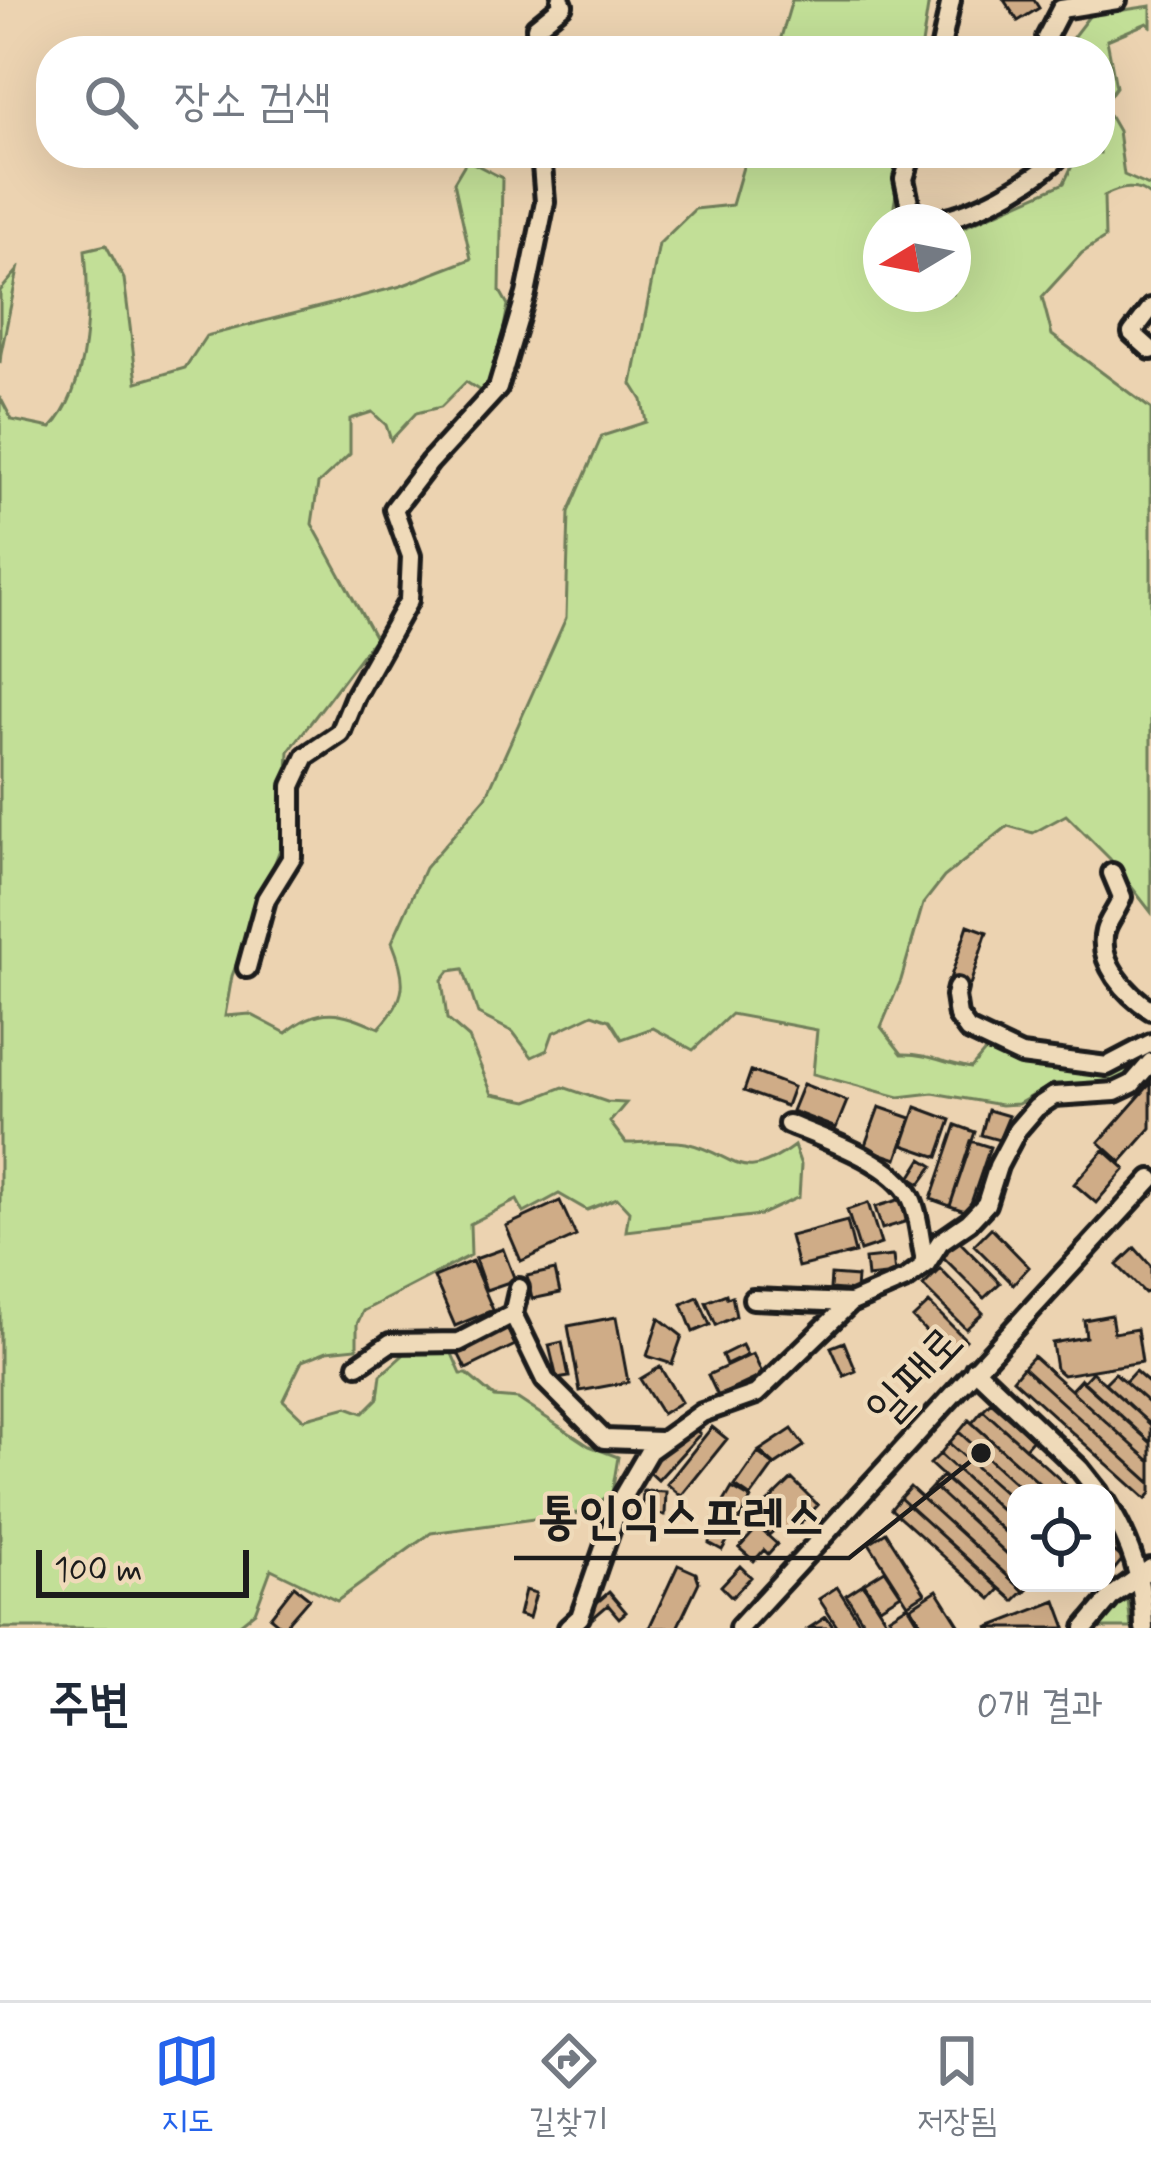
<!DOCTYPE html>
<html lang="ko">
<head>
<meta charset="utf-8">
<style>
  body { margin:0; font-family:Mynerve,"Poor Story",sans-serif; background:#f6f6f7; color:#1f2937 }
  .controls { position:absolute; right:36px; bottom:36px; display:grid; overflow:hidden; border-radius:24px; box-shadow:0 12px 48px #0002 }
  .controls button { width:108px; height:108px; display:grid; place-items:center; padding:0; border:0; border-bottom:3px solid #e0e1e3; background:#fff; color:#1f2937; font:60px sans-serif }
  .compass { position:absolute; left:863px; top:204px; width:108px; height:108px; border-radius:50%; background:#fff; box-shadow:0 12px 48px #0002; rotate:260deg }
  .scale { position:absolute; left:36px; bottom:30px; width:213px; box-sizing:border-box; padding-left:12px; border:6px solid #1c1c1c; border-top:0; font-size:33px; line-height:42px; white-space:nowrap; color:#1c1c1c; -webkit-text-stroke:9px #efdab9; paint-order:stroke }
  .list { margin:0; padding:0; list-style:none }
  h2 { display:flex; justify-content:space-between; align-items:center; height:156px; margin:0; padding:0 48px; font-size:51px }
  h2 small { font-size:39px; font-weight:400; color:#747a83 }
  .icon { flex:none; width:66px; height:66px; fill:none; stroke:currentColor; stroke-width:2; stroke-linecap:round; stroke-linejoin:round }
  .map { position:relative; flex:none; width:1151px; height:1628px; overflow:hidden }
  .search { position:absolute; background:#fff; box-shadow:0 12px 48px #0002; left:36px; right:36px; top:36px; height:132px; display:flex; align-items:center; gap:30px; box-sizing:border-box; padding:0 42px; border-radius:48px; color:#747a83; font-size:45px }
  .sheet { height:372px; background:#fff }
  nav { display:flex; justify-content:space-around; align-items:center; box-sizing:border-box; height:168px; border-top:3px solid #e0e1e3; background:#fff; font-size:33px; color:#747a83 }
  nav a { display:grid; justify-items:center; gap:6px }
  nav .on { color:#2563eb }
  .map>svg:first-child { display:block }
  .green { fill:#c2df97; stroke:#6f7e5a; stroke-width:3 }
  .building { fill:#cfac87; stroke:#1c1c1c; stroke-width:3 }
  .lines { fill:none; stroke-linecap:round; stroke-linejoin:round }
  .minor-casing { stroke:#1c1c1c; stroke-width:26 }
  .minor { stroke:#efdab9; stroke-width:16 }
  .labels { text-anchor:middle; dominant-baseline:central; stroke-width:9; stroke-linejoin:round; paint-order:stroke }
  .street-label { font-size:48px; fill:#1c1c1c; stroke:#efdab9 }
  .leader { fill:none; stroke:#1c1c1c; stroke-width:4.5 }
  .callout-dot { fill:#1c1c1c; stroke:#efdab9; stroke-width:4.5 }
  .callout-label { font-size:51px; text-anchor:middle; font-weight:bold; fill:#1c1c1c; stroke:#efdab9; stroke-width:9; stroke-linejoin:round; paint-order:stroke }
</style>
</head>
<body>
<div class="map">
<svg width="1151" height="1628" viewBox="0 0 1151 1628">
  <rect width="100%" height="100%" fill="#ecd3b1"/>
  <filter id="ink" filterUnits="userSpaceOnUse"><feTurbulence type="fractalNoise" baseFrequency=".00833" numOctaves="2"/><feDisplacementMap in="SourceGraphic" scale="24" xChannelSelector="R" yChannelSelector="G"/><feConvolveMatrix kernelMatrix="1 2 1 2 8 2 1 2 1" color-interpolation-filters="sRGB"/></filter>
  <g filter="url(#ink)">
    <path class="green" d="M792 0H929L921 51H777Z
      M1151 6V26L1147 23 1107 40 1116 87 1103 105 1118 131 1124 175 1151 187V197C1137 184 1121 187 1104 196L1105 238 1082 253 1042 297 1052 335 1151 409V912L1110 859 1066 815 1033 833 1008 826 944 877 923 904 901 980 881 1027 902 1054C926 1053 947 1064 971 1068L988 1048 1041 1065 1112 1073 1151 1048V1052L1128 1076 1110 1085 1053 1084 1018 1104 1001 1105 933 1093 899 1097 813 1074 817 1030 731 1014 693 1050 653 1028 622 1039 610 1020 593 1014 553 1033 547 1050 532 1057 513 1032 478 1014 463 969 449 971 442 980 447 1019 469 1038 492 1094 528 1101 563 1087 607 1102 626 1103 610 1122 626 1143C644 1143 668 1139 686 1143 738 1155 738 1187 794 1146L801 1165 799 1197 760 1215 626 1231 629 1211 617 1198 587 1210 559 1194 524 1213 517 1200 470 1224 471 1255 363 1311 357 1324V1348L327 1351 302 1361 283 1400 303 1419 347 1407 363 1413 378 1398 381 1375 410 1349 449 1347 461 1374H467L494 1397 518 1399 589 1446 618 1457 612 1493 585 1512 431 1533 337 1601 271 1569 255 1612 235 1628H0V397L12 420 51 428C90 387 90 303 85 250L106 245 124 279 137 382 185 368 206 336 401 286 471 259 454 182 467 160 502 178 500 291 508 305 496 373 482 392 466 382 441 407 416 413 391 440 386 425 372 412 350 419V454L318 484 312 524 375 638 289 751 285 836 232 976 225 1016 250 1014 286 1033C320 1004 341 1011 379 1028 408 998 407 979 392 942L425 868 486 797 566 618 569 512 602 436 646 422 642 400 632 384 659 244 695 209 732 205 747 153H903L894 206 905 222H881V294H953V232L1064 183 1078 153H1100V51H1074L1073 37 1090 15Z
      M18 270 1 353 0 363V291Z
      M1128 1600 1131 1628H1096L1102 1615Z"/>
    <path class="building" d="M1004 0H1034L1039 8 1018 21Z
      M968 925 987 932 970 985 950 979Z
      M751 1071 793 1087 786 1106 744 1091Z
      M1151 1083V1128L1121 1162 1099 1142Z
      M803 1084 847 1101 836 1128 792 1111Z
      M879 1107 911 1118 897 1159 864 1148Z
      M916 1107 951 1120 938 1157 903 1145Z
      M988 1110 1009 1116 999 1140 981 1135Z
      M956 1125 975 1132 950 1206 931 1199Z
      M971 1141 990 1147 968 1212 950 1206Z
      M1104 1150 1125 1169 1096 1203 1074 1184Z
      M922 1159 933 1166 920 1184 910 1178Z
      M904 1198 911 1220 882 1229 875 1207Z
      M560 1201 576 1236 521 1261 506 1226Z
      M868 1203 881 1244 860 1251 847 1210Z
      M847 1221 855 1253 798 1267 790 1236Z
      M991 1228 1029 1267 1013 1284 974 1245Z
      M956 1238 1000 1283 984 1298 940 1254Z
      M1135 1248 1151 1266V1291L1145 1293 1117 1265Z
      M503 1249 515 1280 486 1290 475 1259Z
      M893 1256 895 1274 867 1277 865 1259Z
      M472 1261 493 1310 455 1326 434 1277Z
      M940 1269 983 1313 966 1329 923 1286Z
      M555 1270 560 1293 532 1299 527 1276Z
      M831 1275 857 1277 856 1291 830 1289Z
      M726 1294 727 1298 732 1296 736 1316 716 1325 706 1302Z
      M698 1297 710 1325 693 1332 682 1304Z
      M929 1303 966 1340 950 1356 913 1318Z
      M1111 1315 1114 1333 1137 1329 1142 1362 1063 1375 1056 1369 1052 1343 1086 1337 1084 1320Z
      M616 1317 628 1382 580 1391 568 1326Z
      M659 1318 682 1336 672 1364 647 1356Z
      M507 1328 515 1345 466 1369 458 1353Z
      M562 1342 569 1377 557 1379 549 1345Z
      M844 1342 856 1371 844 1376 831 1347Z
      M742 1345 747 1355 726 1365 722 1355Z
      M753 1354 763 1375 718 1396 708 1375Z
      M1033 1356 1151 1462V1483L1023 1367Z
      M660 1367 681 1402 662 1414 640 1379Z
      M1023 1367 1151 1483V1493L1146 1499 1013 1379Z
      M1135 1371 1151 1385V1405L1125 1382Z
      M1092 1372 1151 1425V1443L1083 1382Z
      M1115 1373 1151 1405V1425L1105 1383Z
      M1081 1379 1151 1443V1462L1071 1390Z
      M991 1402 1033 1439 1025 1448 983 1410Z
      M983 1410 1075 1493H1050L972 1423Z
      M969 1420 1050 1493H1026L959 1432Z
      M689 1423 700 1434 658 1480 645 1468Z
      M712 1427 727 1439 681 1496 667 1484Z
      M792 1429 804 1446 775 1465 759 1451Z
      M959 1432 1026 1493H1016V1503L949 1443Z
      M949 1443 1016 1503V1523L940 1454Z
      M758 1453 774 1465 751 1497 735 1486Z
      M940 1454 1016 1523V1542L930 1464Z
      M942 1476 1016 1542V1562L933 1486Z
      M792 1479 818 1505 789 1535 762 1508Z
      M933 1486 1016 1562V1583H1033L1025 1592 922 1498Z
      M910 1487 1024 1591 1014 1601 900 1498Z
      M732 1488 751 1499 722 1550 709 1543 713 1521Z
      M643 1491 666 1492 665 1515 642 1513Z
      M900 1498 1000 1589 991 1599 891 1509Z
      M762 1511 778 1527 769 1535 753 1519Z
      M758 1527 777 1544 768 1554 764 1550 754 1561 739 1548Z
      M886 1532 925 1593 908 1604 869 1543Z
      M1106 1544 1123 1559 1113 1571 1106 1565Z
      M678 1565 696 1573 699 1582 677 1628H649Z
      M740 1566 751 1577 732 1597 721 1586Z
      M885 1570 901 1594 880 1607 864 1583Z
      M863 1584 891 1628H867L846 1595Z
      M294 1586 309 1598 283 1628 270 1617Z
      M837 1587 863 1628H838L819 1599Z
      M525 1590 536 1593 529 1618 519 1615Z
      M937 1590 961 1628H924L911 1607Z
      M609 1592 626 1612 619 1618 608 1605 593 1618 587 1611Z
      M1056 1601 1066 1628H987Z
      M908 1605 922 1628H897L889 1617Z
      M826 1617 834 1628H809Z"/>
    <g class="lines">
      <defs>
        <path id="minor" d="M537 51 536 27 563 5 561 0
          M940 51 951 0
          M1049 51 1046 38 1061 9 1117 0
          M912 153 904 179 912 216C918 217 925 219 931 220 964 221 1042 178 1062 153
          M1151 308 1132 333 1151 350
          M1112 873 1122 897C1118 909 1108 920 1105 931 1097 963 1127 995 1151 1010
          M247 968 266 899 292 857V786L306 756 340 733 355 696 409 600 411 556 394 509 430 462 498 388 526 294 545 202 541 153
          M957 988 955 996 958 1016 968 1030 1021 1055 1107 1066 1151 1043
          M788 1124C822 1138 894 1162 911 1198 920 1216 920 1244 926 1264
          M753 1299 850 1303
          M513 1314 519 1288
          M358 1365 390 1343 459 1342 513 1314 545 1380 604 1439 660 1441
          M975 1369 1080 1469 1099 1493
          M1106 1502C1131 1543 1144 1580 1144 1628
          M568 1628 580 1617 621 1499 649 1451 702 1413 756 1394 850 1303 906 1279 926 1264 940 1242 969 1222 986 1204 998 1166 1017 1130 1036 1108 1054 1096 1115 1092 1132 1084 1151 1062
          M739 1628 1151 1179
          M1085 1628 1112 1596 1151 1568"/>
      </defs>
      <use href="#minor" class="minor-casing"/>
      <use href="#minor" class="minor"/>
    </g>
  </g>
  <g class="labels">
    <g class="street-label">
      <text transform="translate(916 1377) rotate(-47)">일패로</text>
    </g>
  </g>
  <path class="leader" d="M981 1453L849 1558H514"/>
  <circle class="callout-dot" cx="981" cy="1453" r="12"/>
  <g class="callout-label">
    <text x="681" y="1532">통인익스프레스</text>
  </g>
</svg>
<div class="controls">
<button><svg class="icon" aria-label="locate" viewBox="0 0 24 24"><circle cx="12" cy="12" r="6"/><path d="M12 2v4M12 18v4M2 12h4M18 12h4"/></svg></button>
</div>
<svg class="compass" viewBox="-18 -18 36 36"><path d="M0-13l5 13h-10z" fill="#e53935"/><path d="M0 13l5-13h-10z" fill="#747a83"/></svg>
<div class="scale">100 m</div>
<div class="search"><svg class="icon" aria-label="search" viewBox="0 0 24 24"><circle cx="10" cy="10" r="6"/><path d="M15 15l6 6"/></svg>장소 검색</div>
</div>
<section class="sheet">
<h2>주변<small>0개 결과</small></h2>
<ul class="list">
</ul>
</section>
<nav>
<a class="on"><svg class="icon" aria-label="map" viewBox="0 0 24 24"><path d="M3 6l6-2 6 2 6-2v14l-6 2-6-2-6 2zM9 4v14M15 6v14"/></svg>지도</a>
<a><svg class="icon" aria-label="directions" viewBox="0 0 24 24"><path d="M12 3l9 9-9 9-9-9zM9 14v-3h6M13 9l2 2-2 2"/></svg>길찾기</a>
<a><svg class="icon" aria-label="saved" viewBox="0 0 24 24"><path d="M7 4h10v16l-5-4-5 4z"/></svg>저장됨</a>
</nav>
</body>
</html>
